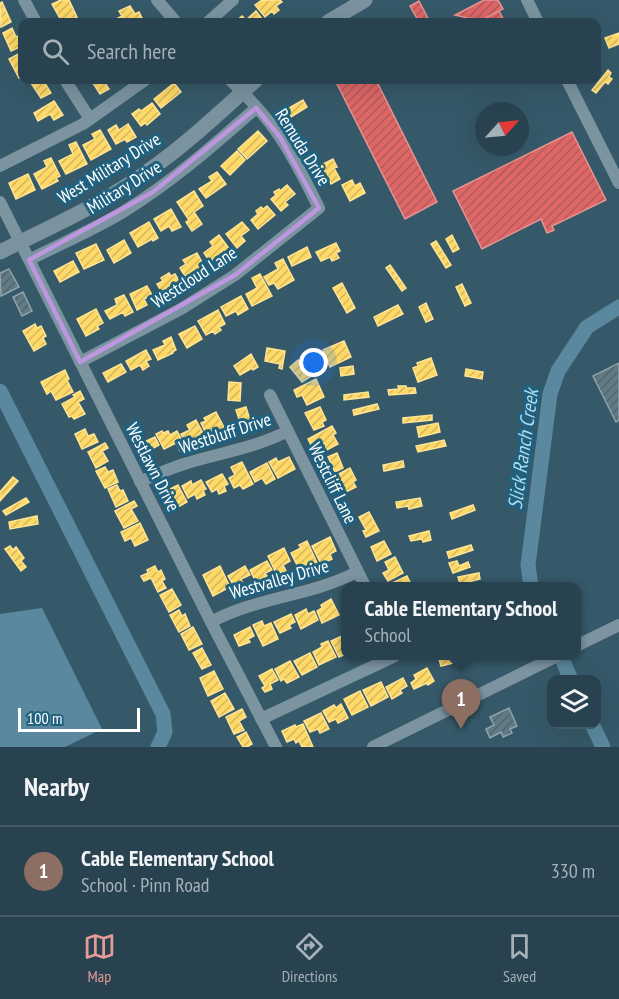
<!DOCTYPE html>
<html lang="en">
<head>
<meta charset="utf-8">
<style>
  body { margin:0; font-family:"PT Sans Narrow",sans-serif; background:#304a56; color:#f1f3f6 }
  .controls { position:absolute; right:18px; bottom:18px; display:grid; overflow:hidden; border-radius:12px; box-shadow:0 6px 24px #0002 }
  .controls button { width:54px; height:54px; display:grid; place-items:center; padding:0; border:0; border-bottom:2px solid #445c66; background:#28434f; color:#f1f3f6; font:30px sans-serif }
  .compass { position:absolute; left:475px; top:102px; width:54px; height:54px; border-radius:50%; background:#28434f; box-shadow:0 6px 24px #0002; rotate:63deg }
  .scale { position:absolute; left:18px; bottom:15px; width:122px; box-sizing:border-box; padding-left:6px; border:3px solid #fff; border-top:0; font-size:16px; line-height:21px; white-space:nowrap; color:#fff; -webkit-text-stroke:4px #20617f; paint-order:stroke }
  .you { position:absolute; left:314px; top:363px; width:21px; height:21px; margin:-15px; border:4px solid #fff; border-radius:50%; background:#1a73e8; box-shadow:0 0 0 9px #1a73e833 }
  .badge { display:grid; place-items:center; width:39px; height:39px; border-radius:50%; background:#e69b98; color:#fff; font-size:20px; font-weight:700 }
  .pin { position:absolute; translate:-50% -50px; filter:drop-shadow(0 2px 3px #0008) }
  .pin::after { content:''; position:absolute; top:32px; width:21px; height:18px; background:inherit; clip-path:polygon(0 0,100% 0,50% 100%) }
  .popup { position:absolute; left:341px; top:582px; width:240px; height:78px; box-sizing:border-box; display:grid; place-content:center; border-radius:12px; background:#28434f; filter:drop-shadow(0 2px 4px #0005); font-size:20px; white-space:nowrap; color:#a5b0b7 }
  .popup b { font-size:22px; color:#f1f3f6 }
  .popup::after { content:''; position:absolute; left:50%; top:100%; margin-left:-12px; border:12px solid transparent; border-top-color:#28434f }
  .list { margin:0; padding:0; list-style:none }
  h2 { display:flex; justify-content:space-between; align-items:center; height:78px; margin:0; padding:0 24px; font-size:26px }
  h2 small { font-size:20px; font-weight:400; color:#a5b0b7 }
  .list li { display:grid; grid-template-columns:39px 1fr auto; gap:18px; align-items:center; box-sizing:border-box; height:90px; padding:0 24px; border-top:2px solid #445c66 }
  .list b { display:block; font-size:22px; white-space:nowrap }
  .list p { margin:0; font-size:20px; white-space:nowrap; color:#a5b0b7 }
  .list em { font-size:20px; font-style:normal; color:#a5b0b7 }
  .icon { flex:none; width:33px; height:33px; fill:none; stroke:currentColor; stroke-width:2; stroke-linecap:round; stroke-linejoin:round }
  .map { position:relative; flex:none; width:619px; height:747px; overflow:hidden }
  .search { position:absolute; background:#28434f; box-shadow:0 6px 24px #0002; left:18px; right:18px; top:18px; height:66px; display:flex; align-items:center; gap:15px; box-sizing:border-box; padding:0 21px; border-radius:12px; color:#a5b0b7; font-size:22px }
  .sheet { height:168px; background:#28434f }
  nav { display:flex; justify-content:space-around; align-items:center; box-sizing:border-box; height:84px; border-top:2px solid #445c66; background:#28434f; font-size:16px; color:#a5b0b7 }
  nav a { display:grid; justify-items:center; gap:3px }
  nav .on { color:#e69b98 }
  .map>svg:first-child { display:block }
  .water { fill:#5a889e }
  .homes { fill:url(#homes-hatch); stroke:#ffe494; stroke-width:1.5 }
  .shops { fill:url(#shops-hatch); stroke:#e99494; stroke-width:1.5 }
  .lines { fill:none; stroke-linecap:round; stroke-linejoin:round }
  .river { stroke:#5a889e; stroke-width:15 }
  .building { fill:url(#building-hatch); stroke:#8fa4ae; stroke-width:1.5 }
  .minor { stroke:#7b94a0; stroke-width:12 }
  .major { stroke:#7a939e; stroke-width:15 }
  .marked { fill:none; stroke:#bd96df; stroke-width:4.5; stroke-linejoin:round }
  .labels { text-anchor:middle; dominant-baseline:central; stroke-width:6; stroke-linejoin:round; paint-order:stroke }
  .street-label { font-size:18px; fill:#fff; stroke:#20617f }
  .water-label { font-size:20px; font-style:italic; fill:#b0dcef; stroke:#20617f }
</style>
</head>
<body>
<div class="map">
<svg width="619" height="747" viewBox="0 0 619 747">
  <defs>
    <pattern id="homes-hatch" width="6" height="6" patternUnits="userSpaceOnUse" patternTransform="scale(1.5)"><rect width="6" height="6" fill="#ffd966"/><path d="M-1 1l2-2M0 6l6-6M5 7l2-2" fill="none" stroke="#d2b660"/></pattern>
    <pattern id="shops-hatch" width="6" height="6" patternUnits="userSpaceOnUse" patternTransform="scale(1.5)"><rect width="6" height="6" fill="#e06666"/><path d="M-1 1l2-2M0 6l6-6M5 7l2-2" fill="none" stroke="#ac5d5d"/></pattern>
    <pattern id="building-hatch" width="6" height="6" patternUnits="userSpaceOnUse" patternTransform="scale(1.5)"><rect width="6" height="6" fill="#607b86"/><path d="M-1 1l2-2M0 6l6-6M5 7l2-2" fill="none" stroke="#566469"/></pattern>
  </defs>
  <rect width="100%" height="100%" fill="#365969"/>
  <path class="water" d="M42 608 102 729 65 747H0V614Z"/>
  <path class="homes" d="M61 0H69L77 17 65 22H62L52 4Z
    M262 0 264 1 266 0H280L282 2 276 6 279 10 274 14 272 11 265 17 255 5Z
    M2 2 11 22 1 27 0 3Z
    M130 6 135 14 139 12 143 20 139 22H121L118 18 122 16 119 11Z
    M256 11 263 20 260 22 236 21 242 16 246 20Z
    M12 28 16 37 20 35 22 41V46L11 51 3 33Z
    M619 33V44L609 48 605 38Z
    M22 52V77L19 78 9 59Z
    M608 70 611 73 609 77 612 79 608 84 605 82 596 93 592 90Z
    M29 80H43L51 93 41 98Z
    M91 80H103L109 89 100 94Z
    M174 83 181 92 161 108 154 99Z
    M303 100 307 107 291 117 287 109Z
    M54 101 63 115 54 120 50 114 38 121 34 113Z
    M152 103 160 114 147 125 145 123 141 126 132 114 139 109 141 111Z
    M128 124 136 137 127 142 125 139 116 144 108 130 116 125 119 130Z
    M100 130 111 149 91 160 83 145 95 139 92 134Z
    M258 131 267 141 247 159 238 149Z
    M76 142 87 164 66 174 59 161 73 154 69 145Z
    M237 151 245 160 230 175 221 166Z
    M51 158 60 176 56 178 58 181 42 189 34 174 47 167 44 161Z
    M333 159 337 167 334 168 340 179 331 184 321 165Z
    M217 172 226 184 206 198 199 189 212 181 209 177Z
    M28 174 35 190 16 199 9 183Z
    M352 180 355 186 360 183 365 193 350 201 342 185Z
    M287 185 295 194 285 202 288 205 281 211 271 199 276 195 274 192 279 189 280 191Z
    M194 191 203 206 194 212 202 224 192 231 186 222 189 220 177 202Z
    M267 206 275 215 258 229 251 220 258 214 256 211 261 207 263 209Z
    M171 209 181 227 172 231 169 226 161 231 154 219Z
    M149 222 158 238 153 241 152 239 138 247 130 233Z
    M242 222 249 230 241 236 245 241 237 248 226 234Z
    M219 235 231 251 224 256 222 253 210 262 204 253 213 246 210 242Z
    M452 235 459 249 453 252 446 239Z
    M124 240 131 253 114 263 107 250Z
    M436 241 451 265 446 268 431 244Z
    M336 243 340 251 336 253 339 258 332 261 330 257 321 261 316 252Z
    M96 244 104 260 84 269 76 253Z
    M307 247 311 257 292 266 288 257Z
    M197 253 204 266 194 272 196 276 188 281 180 268 186 264 183 260Z
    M283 259 294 280 278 289 274 283 269 285 264 277 278 269 275 263Z
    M73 261 79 272 60 282 54 271Z
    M390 265 406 288 402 291 386 268Z
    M169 273 171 276 175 274 181 284 163 294 157 284 163 281 161 278Z
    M260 274 272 296 252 306 246 294 257 288 252 278Z
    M342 283 355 308 347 313 333 288Z
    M462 284 471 303 465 306 456 287Z
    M147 286 152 295 144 299 147 305 137 310 130 294Z
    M124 295 133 312 125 316 123 312 110 319 105 311 117 305 115 299Z
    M241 296 248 309 238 315 236 311 226 316 221 307Z
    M426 303 433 319 426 322 419 307Z
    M398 305 403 314 378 326 374 317Z
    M96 309 103 323 97 326 99 329 86 336 77 319Z
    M218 310 225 324 219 327 221 330 215 334 213 331 206 335 198 321Z
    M35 324 37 328 41 326 46 336 43 338 46 344 34 351 23 331Z
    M195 326 202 339 187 348 179 334Z
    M171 337 176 350 172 352 173 353 158 360 153 350 165 345 163 341Z
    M344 341 351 357 330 367 323 350Z
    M267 348 285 351 282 369 279 368 280 364 265 361Z
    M146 350 151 359 146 361 149 366 143 370 140 365 131 370 126 361Z
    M251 354 258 367 253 370 252 368 240 375 234 366Z
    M431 358 437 375 418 382 413 368 418 366 417 363Z
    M298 360 302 365 304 363 308 368 306 369 311 376 302 382 290 367Z
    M121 364 126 372 108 382 103 373Z
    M353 366 354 374 341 376 340 368Z
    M466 369 483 372 482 379 465 376Z
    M65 370 69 379 67 380 73 392 56 400 51 391 47 394 41 382Z
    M316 379 324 397 307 405 302 395 297 397 294 390Z
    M229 382 241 383 240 401 228 400Z
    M398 386H406V388H415L416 393 389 395 388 390 399 389Z
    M80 391 84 399 78 402 85 414 74 419 72 416 69 417 62 404 75 397 73 395Z
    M368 392 369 397 344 400V395Z
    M377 404 379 409 354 415 353 410Z
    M246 407 250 420 252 419 254 425 242 428 236 410Z
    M320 407 326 420 322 422 324 426 314 430 305 413Z
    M216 412 229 437 222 441 218 433 208 438 201 423 206 421 204 418Z
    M432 415V420L403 423V418Z
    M196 420 204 435 186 444 181 434 190 430 187 425Z
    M438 423 440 432 419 437 417 427Z
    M332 426 336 433 333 435 338 444 325 451 319 440 311 445 308 439Z
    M85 429 88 436 94 434 98 442 82 449 75 434Z
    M162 431 163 433 168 431 170 435 177 431 186 448 180 451 176 443 164 449 156 434Z
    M155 437 159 445 150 450 151 453 143 457 137 445Z
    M444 440 446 446 418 452 416 446Z
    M105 443 108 448 102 451 108 461 96 468 88 452Z
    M337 453 343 468 335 472 328 457Z
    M289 457 295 469 278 478 269 462 276 458 278 462Z
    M403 461 404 467 384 471 383 465Z
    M242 462 253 484 243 489 240 485 234 488 229 478 235 475 231 467Z
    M267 463 275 479 266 484 262 478 255 482 250 472Z
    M105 467 108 472 113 470 118 482 105 488 96 471Z
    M350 468 356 480 353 482 356 487 344 493 339 483 335 485 331 478Z
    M222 474 228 484 224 486 226 491 219 494 217 489 212 492 206 482Z
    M13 477 18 481 0 501V492Z
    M201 480 206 489 203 490 205 495 197 499 195 494 188 498 182 486 191 481 192 485Z
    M117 485 120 491 123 490 128 501 116 507 108 489Z
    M178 485 187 502 178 507 175 502 168 506 163 496 170 493 168 490Z
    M26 498 29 502 6 515 3 511Z
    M420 498 422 506 409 509 408 506 397 508 396 502Z
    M134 501 137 506 131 509 138 521 124 528 115 511Z
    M473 505 475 510 452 519 450 513Z
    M369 512 379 531 366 537 363 531 366 530 359 517Z
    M37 516 38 524 10 529 9 522Z
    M140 523 148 540 135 546 131 538 125 541 121 532Z
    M429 531 431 540 423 542 422 539 411 541 409 536Z
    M330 537 336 551 330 554 332 559 321 564 312 546Z
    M307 541 319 567 311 570 309 565 299 569 291 553 301 548 299 545Z
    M384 541 391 554 377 561 371 547Z
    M471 545 473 550 449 558 447 552Z
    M10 546 13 550 16 547 24 558 21 561 26 567 21 571 5 549Z
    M284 548 290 561 283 565 286 571 277 575 268 556Z
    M395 557 403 573 388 581 383 573 389 570 385 562Z
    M267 561 272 570 265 573 267 576 256 582 250 570Z
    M457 561 459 566 468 562 470 567 453 573 449 563Z
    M155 566 158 572 161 570 165 579 162 581 166 588 158 592 151 578 144 581 141 576 148 573 147 570Z
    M220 566 230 587 213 596 203 575Z
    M245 566 250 575 241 579 242 582 234 586 228 576Z
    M479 573 480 579 460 584 458 577Z
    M407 576 412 586H394L392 583Z
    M172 589 181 605 169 612 160 595Z
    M331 599 339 615 322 623 317 611 322 608 321 605Z
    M306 609 308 614 314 611 318 620 301 629 295 615Z
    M179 610 182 616 185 614 190 626 179 632 170 615Z
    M291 614 295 622 289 625 291 628 280 633 274 622Z
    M262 621 264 626 271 623 278 639 263 646 253 625Z
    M193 627 202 644 189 650 181 634Z
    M250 627 254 636 248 639 250 642 239 646 234 635Z
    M346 634V654L339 657 331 641Z
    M328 641 336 657 319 665 313 652 322 647 321 644Z
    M202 648 211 665 202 669 193 653Z
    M310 653 317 667 302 675 294 661Z
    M438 656H450L453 663 441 666Z
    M290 661 299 677 287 683 284 679 281 681 275 669Z
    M427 668 434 681 428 685 427 683 414 689 411 683 416 679 414 675Z
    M272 669 278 680 270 684 272 689 265 692 262 688 265 686 259 676Z
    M214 671 223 689 208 696 200 678Z
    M403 678 407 686 400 690 402 693 392 699 386 687Z
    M381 682 388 697 371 706 363 690Z
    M360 691 368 707 352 715 344 699Z
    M225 693 234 709 219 717 211 701Z
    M341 704 348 718 338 723 336 719 329 722 323 711 334 705 336 708Z
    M242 709 246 717 239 721 244 730 234 734 226 717Z
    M321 713 329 729 320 733 318 729 310 732 304 721Z
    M303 724 313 747H302L299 741 296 743 294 739 287 742 282 731 295 725 296 727Z
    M246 732 252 744 247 747H243L237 737Z"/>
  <path class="shops" d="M484 0H498L503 9 480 21 455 15Z
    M419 1 430 22H419L410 6Z
    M499 11 505 22H478L480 21Z
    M335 80H376L437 202 405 219Z
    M572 132 606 200 552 226 554 230 547 233 541 219 482 249 453 191Z"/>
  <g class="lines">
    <path class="river" d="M0 391 163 714 165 732 158 747
      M531 586 528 565 550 394 558 371 587 327 619 307
      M561 656 571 680
      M592 724 603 747"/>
  </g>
  <path class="building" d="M9 269 19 287 1 296 0 273Z
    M23 292 32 311 22 316 13 297Z
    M619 363V420L616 422 593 376Z
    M509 708 517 726 510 729 512 733 503 737 501 732 490 738 486 729 494 725 490 717Z"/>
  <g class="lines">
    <path class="minor" d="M24 0 36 22
      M157 0 176 22
      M527 0 538 22
      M208 22 233 0
      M65 80 90 119
      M567 80 619 183
      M0 166 83 124 145 80
      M0 202 211 622 276 747
      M29 260C60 244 93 230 123 212 172 182 214 145 256 108
      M80 362 181 309 235 275 319 208C307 184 295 159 280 137 266 116 248 97 230 80
      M270 395 365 586
      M140 482C154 475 169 469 184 464 219 453 255 448 288 431
      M211 622C257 597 311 596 357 572
      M576 646 619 625
      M261 719 395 656
      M373 747 557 656"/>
    <path class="major" d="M328 22 365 0
      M0 252C50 227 103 204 148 171 187 144 221 111 256 80"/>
  </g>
  <path class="marked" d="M256 108 280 137 319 208 235 275 80 362 29 260 153 192Z"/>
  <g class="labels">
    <g class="street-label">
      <text transform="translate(303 147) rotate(58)">Remuda Drive</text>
      <text transform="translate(109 168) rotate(-32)">West Military Drive</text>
      <text transform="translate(124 187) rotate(-32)">Military Drive</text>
      <text transform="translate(194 277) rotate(-33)">Westcloud Lane</text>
      <text transform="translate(225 433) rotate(-18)">Westbluff Drive</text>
      <text transform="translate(153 467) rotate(63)">Westlawn Drive</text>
      <text transform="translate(333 483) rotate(64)">Westcliff Lane</text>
      <text transform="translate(279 579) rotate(-16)">Westvalley Drive</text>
    </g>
    <g class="water-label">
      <text transform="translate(523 449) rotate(-82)">Slick Ranch Creek</text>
    </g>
  </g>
</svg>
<div class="controls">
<button><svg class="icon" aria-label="layers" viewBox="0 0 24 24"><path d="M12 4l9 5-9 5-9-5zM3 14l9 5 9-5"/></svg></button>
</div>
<svg class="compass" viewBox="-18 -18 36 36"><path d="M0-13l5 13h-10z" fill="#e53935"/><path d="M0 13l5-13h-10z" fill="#a5b0b7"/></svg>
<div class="scale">100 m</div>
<div class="you"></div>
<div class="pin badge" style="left:461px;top:729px;background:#8d6e63">1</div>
<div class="popup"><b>Cable Elementary School</b>School</div>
<div class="search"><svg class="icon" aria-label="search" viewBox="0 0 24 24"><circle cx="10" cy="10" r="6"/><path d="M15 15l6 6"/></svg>Search here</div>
</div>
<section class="sheet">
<h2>Nearby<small></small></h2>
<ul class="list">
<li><span class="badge" style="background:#8d6e63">1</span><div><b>Cable Elementary School</b><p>School · Pinn Road</p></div><em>330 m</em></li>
</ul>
</section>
<nav>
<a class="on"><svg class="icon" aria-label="map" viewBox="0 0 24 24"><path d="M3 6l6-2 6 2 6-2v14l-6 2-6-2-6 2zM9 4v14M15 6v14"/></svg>Map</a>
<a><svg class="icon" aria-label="directions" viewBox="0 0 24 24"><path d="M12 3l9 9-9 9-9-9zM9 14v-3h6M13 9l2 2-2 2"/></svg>Directions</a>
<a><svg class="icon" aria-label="saved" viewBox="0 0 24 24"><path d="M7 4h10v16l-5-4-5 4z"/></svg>Saved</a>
</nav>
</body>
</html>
